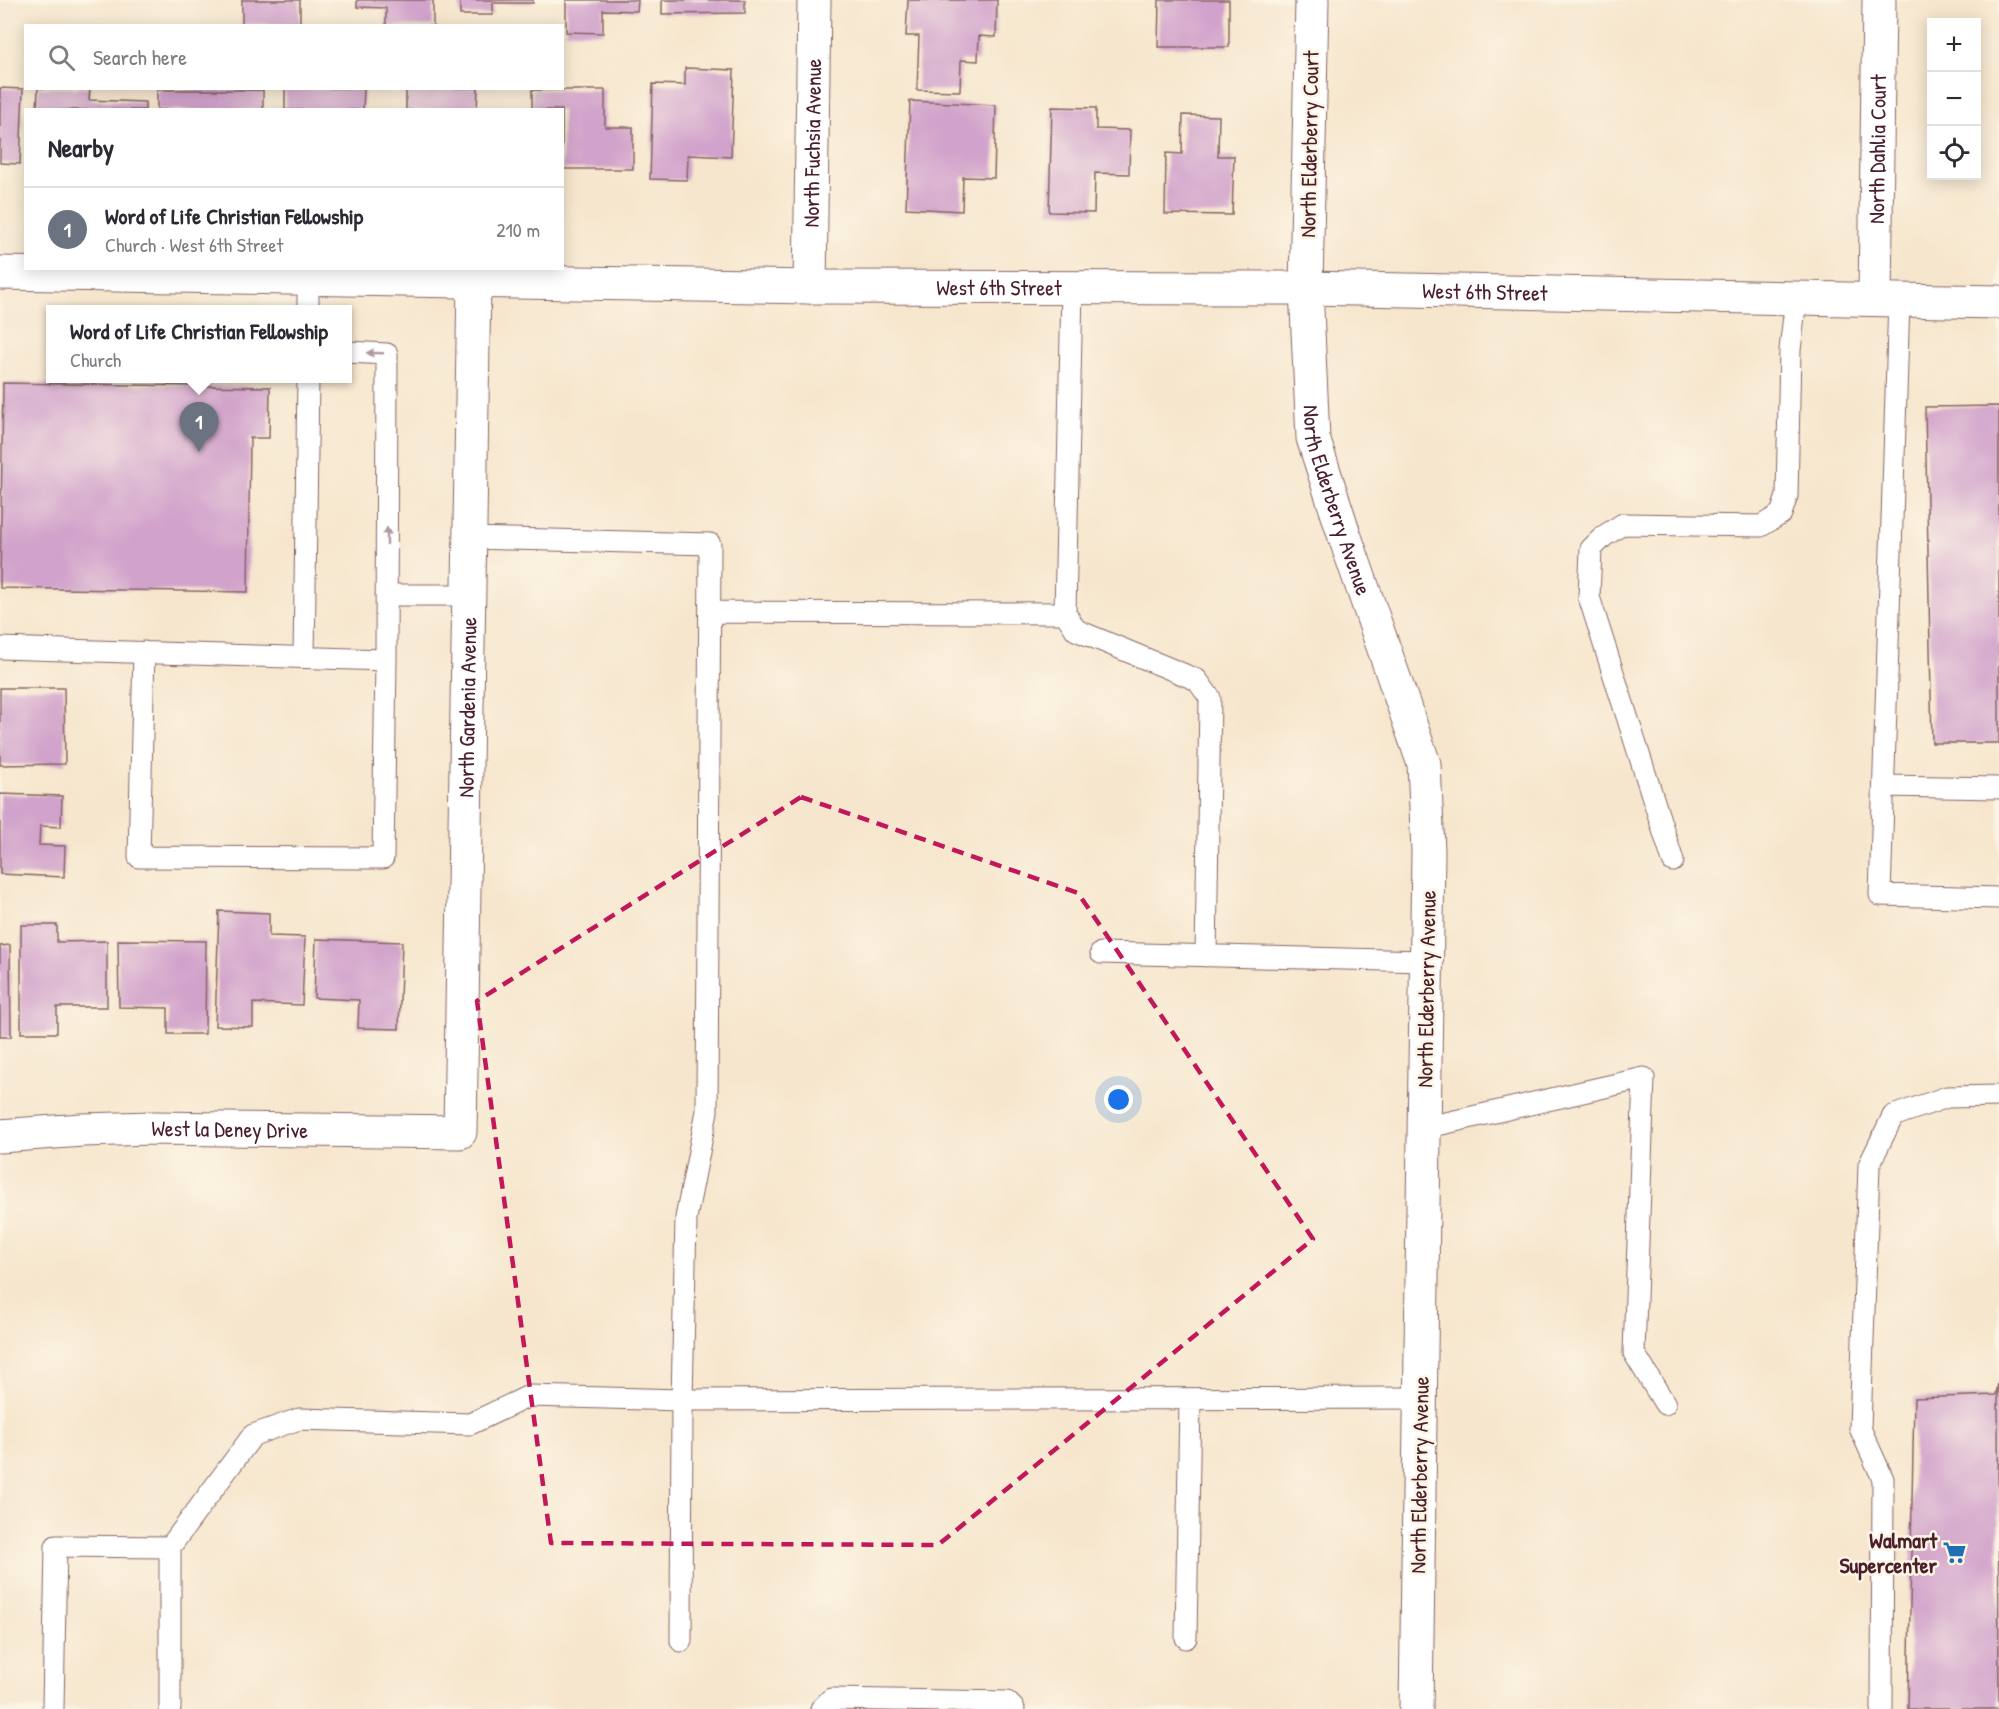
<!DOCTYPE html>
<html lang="en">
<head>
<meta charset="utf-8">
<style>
  body { margin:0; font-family:"Patrick Hand",sans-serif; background:#f7f7f7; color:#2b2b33 }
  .controls { position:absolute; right:18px; top:18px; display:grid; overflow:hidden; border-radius:0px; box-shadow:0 3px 15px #0003 }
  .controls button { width:54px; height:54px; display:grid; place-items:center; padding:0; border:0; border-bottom:2px solid #e1e1e2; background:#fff; color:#2b2b33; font:30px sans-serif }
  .you { position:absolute; left:1119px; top:1100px; width:21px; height:21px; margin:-15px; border:4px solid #fff; border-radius:50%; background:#1a73e8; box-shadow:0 0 0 9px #1a73e833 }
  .badge { display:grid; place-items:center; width:39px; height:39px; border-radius:50%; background:#1f6fb2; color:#fff; font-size:20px; font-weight:700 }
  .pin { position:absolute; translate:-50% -50px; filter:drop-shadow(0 2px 3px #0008) }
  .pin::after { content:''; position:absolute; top:32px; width:21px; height:18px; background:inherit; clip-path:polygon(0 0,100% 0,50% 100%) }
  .popup { position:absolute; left:46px; top:305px; width:306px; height:78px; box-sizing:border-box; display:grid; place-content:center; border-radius:0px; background:#fff; filter:drop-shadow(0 2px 4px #0005); font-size:20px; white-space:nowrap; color:#7c7c81 }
  .popup b { font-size:22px; color:#2b2b33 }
  .popup::after { content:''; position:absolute; left:50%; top:100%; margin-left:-12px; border:12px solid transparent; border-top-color:#fff }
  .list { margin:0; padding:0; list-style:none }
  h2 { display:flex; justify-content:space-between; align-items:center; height:78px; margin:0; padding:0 24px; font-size:26px }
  h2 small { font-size:20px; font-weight:400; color:#7c7c81 }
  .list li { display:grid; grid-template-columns:39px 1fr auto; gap:18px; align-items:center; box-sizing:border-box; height:84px; padding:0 24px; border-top:2px solid #e1e1e2 }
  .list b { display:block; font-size:22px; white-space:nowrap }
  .list p { margin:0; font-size:20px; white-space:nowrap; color:#7c7c81 }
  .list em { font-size:20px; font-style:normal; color:#7c7c81 }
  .icon { flex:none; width:33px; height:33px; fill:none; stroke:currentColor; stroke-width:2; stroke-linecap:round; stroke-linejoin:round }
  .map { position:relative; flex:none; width:1999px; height:1709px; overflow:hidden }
  .search { position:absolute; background:#fff; box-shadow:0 3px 15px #0003; left:24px; top:24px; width:540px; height:66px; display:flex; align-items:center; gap:15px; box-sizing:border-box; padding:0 21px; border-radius:0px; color:#7c7c81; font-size:22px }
  .panel { position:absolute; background:#fff; box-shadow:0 3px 15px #0003; left:24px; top:108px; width:540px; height:162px; border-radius:0px }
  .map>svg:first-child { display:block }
  .building { fill:#d1a2cb }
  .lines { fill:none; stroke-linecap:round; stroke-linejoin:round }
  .service-casing { stroke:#866564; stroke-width:23 }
  .minor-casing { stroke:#866564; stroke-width:35 }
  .tertiary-casing { stroke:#866564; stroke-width:35 }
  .service { stroke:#fff; stroke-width:21 }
  .minor { stroke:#fff; stroke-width:33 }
  .tertiary { stroke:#fff; stroke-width:33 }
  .oneway { fill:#ae9aa0 }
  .marked { fill:none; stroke:#c2185b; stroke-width:4.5; stroke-dasharray:12 8; stroke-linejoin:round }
  .labels { text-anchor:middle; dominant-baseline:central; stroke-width:5; stroke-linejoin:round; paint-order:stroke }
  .street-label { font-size:22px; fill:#4a1f2b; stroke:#fcf5e5 }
  .poi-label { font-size:22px; font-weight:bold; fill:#4a1f2b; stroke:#fcf5e5; text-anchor:end }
</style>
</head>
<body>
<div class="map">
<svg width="1999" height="1709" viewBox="0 0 1999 1709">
  <rect width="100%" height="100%" fill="#fcf5e5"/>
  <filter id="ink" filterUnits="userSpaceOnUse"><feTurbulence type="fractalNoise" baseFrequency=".0167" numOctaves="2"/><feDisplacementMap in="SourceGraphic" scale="12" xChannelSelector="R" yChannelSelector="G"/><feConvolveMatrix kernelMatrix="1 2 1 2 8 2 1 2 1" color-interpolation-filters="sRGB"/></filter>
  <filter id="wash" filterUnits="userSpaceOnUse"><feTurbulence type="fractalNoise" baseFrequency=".008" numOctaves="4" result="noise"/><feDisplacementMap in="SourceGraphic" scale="24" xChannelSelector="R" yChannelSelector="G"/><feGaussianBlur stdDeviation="1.35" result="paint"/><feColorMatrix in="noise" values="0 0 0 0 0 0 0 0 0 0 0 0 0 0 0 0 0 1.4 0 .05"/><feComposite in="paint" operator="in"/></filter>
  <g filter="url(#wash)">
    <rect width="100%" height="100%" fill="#f6e6cd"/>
    <g id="blocks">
      <path class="building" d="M242 0H300V24H242Z
        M357 0H433V26H386V8L357 7Z
        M460 0H533V3H493V15H460Z
        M566 0H638L637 11 603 10V33L566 32Z
        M662 0H745V13L662 14Z
        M908 0H997L996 37 979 36 978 61 961 60 960 91 917 90 919 36H906Z
        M1159 0H1229V47H1158Z
        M685 68 734 70 731 157 688 155 687 180 650 179 653 84 685 85Z
        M0 88 23 89 20 164 0 163Z
        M38 88H90L89 100 145 102V110H37Z
        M285 88H364L363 110H285Z
        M406 88H478L477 110H406Z
        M157 90H263V110H157Z
        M532 90H605V127H633V169H562V110H532Z
        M910 101 996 105 994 178 963 177 962 211 906 208Z
        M1052 107 1096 108V129L1130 130 1129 174 1095 173 1094 213 1049 212Z
        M1183 115 1219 116 1218 156H1234L1232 215 1165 214 1166 153 1182 154Z
        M3 383 270 387 269 438H250L248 592 0 588Z
        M1999 406V743H1932L1925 407Z
        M0 688H64L65 764 0 765Z
        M0 794 62 796 61 827 40 826 39 845 65 846 64 877 0 874Z
        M219 911 269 913V936L305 937 302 1005 253 1003V1027L215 1026Z
        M21 925H57V942L107 941V1007H57V1033H21Z
        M316 939 402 942 399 1029 358 1028 359 1000 314 998Z
        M118 940 206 941 205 1034H168V1008L119 1007Z
        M10 945 11 1037H0V946Z
        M1998 1383 1999 1709H1908L1914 1398 1996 1395Z"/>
    </g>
  </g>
  <g filter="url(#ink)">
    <use href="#blocks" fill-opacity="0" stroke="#866564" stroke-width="1.5"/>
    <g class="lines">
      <defs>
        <path id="service" d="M308 278V310
          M1072 288 1065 613 1076 630 1197 680 1210 698 1206 956
          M1899 300 1880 895 1999 898
          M470 538 710 544 707 1111 686 1218 682 1400 1420 1398
          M386 595H469
          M710 612 1065 613
          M0 648 386 660
          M144 652 139 857 383 858 386 660 387 354 348 352
          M304 657 308 378
          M1884 786 1999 788
          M1673 861 1589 597 1591 549 1604 536 1623 524 1761 526 1781 514 1787 496 1790 350 1796 298
          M1101 953 1426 961
          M1424 1128 1644 1078 1634 1353 1665 1404
          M1186 1638 1190 1399
          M53 1709 56 1546 170 1547
          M170 1709V1547L253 1435 299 1419 470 1424 529 1396 682 1400 681 1641
          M821 1709 831 1699 1007 1702 1014 1709
          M1882 1709 1883 1479 1860 1428 1869 1165 1893 1116 1947 1097 1999 1096"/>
        <g id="minor">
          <path id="s1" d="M1312 0 1306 288 1313 438 1345 537 1424 764 1428 851 1416 1709"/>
          <path id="s2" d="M810 287 814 0"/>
          <path id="s3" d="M1875 299 1879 0"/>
          <path id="s4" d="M0 1136 82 1130 153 1128 460 1132 474 281"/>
        </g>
        <g id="tertiary">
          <path id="s5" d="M0 273 810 287 1306 288 1999 302"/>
        </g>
      </defs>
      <use href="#service" class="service-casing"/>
      <use href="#minor" class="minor-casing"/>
      <use href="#tertiary" class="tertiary-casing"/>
      <use href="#service" class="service"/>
      <use href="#minor" class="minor"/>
      <use href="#tertiary" class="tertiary"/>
    </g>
    <defs><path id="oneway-solid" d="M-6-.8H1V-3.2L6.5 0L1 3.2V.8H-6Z" transform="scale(1.5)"/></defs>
    <g class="oneway">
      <use href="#oneway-solid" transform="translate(375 353) rotate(-178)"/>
      <use href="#oneway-solid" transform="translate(387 536) rotate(-90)"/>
    </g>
  </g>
  <path class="marked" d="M801 797 1078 893 1313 1239 938 1545 551 1543 477 1001Z"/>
  <defs>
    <symbol id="supermarket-bare" viewBox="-9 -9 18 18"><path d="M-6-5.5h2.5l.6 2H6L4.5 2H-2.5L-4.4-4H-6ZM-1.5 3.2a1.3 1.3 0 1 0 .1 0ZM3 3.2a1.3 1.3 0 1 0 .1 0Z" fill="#1f6fb2" stroke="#fcf5e5" stroke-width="2.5" paint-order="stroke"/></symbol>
  </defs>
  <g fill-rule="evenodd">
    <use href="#supermarket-bare" x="1938" y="1536" width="33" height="33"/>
  </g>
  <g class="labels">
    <g class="street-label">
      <text stroke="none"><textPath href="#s2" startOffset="144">North Fuchsia Avenue</textPath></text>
      <text transform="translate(1309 144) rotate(-89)">North Elderberry Court</text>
      <text stroke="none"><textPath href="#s3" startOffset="150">North Dahlia Court</textPath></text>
      <text stroke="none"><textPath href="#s5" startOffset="999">West 6th Street</textPath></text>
      <text stroke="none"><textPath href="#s5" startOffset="1485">West 6th Street</textPath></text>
      <text stroke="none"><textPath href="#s1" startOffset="504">North Elderberry Avenue</textPath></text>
      <text stroke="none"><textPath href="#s4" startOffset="885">North Gardenia Avenue</textPath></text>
      <text transform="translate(1426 989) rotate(-89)">North Elderberry Avenue</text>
      <text stroke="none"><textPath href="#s4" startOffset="230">West la Deney Drive</textPath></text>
      <text transform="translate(1419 1475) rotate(-89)">North Elderberry Avenue</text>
    </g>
    <g class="poi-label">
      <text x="1937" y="1540">Walmart<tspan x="1937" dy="25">Supercenter</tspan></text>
    </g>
  </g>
</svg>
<div class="controls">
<button>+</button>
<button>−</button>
<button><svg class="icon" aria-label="locate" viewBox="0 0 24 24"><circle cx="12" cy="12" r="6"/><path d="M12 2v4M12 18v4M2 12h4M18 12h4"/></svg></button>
</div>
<div class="you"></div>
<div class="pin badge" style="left:199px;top:452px;background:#6b7280">1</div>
<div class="popup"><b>Word of Life Christian Fellowship</b>Church</div>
<div class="search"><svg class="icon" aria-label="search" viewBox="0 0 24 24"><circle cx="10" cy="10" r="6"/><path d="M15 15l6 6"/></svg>Search here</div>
<section class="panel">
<h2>Nearby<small></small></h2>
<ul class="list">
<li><span class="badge" style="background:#6b7280">1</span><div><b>Word of Life Christian Fellowship</b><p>Church · West 6th Street</p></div><em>210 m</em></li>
</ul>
</section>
</div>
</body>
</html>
